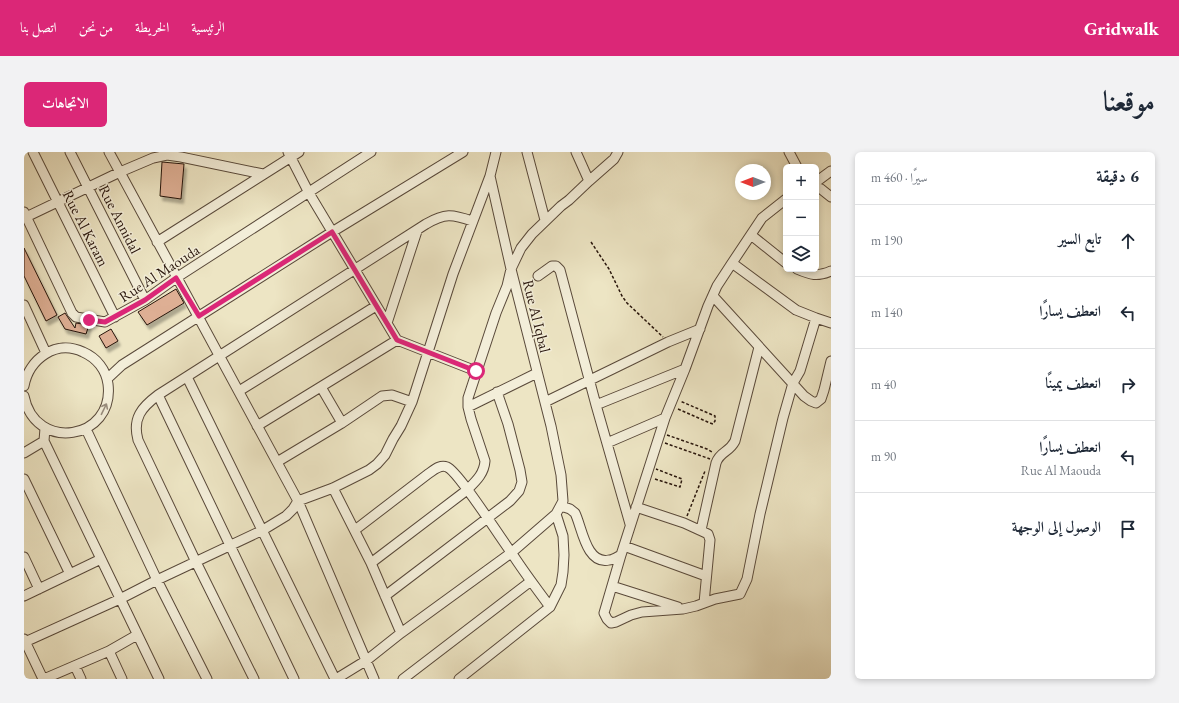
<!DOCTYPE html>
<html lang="ar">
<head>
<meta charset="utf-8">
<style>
  body { margin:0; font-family:"EB Garamond",Amiri,serif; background:#f2f2f3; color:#1f2937; direction:rtl }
  .controls { position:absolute; right:12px; top:12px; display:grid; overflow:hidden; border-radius:6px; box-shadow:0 2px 6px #0003 }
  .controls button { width:36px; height:36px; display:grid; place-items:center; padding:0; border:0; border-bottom:1px solid #e0e1e3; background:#fff; color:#1f2937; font:20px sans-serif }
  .compass { position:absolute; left:711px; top:12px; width:36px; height:36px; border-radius:50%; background:#fff; box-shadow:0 2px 6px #0003; rotate:270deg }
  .stop { position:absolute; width:12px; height:12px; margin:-9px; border:3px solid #db2777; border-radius:50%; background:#fff }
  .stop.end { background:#db2777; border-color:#fff; box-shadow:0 1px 4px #0008 }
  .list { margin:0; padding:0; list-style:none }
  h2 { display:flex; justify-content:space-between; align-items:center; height:52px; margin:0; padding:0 16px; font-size:17px }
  h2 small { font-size:13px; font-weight:400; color:#747a83 }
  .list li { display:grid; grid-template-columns:26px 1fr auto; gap:12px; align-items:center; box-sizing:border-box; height:72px; padding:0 16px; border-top:1px solid #e0e1e3 }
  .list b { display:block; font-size:15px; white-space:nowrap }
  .list p { margin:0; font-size:13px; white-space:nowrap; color:#747a83 }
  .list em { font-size:13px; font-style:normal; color:#747a83 }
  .icon { flex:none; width:22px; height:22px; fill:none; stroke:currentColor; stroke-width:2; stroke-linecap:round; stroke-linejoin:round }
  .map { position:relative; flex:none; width:807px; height:527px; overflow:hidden; direction:ltr; border-radius:6px }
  header { display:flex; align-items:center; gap:24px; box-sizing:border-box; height:56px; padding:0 20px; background:#db2777; color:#fff }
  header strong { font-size:19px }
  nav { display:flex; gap:22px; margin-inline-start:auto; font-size:14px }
  .intro { display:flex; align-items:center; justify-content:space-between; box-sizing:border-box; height:96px; padding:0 24px }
  h1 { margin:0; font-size:28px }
  .button { padding:10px 18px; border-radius:6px; background:#db2777; color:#fff; font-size:14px; font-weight:700 }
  main { display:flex; gap:24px; padding:0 24px }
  aside { flex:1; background:#fff; border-radius:6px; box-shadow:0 2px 6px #0003 }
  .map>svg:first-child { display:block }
  .building { fill:#deaf94; stroke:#28150c; filter:url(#shadow) }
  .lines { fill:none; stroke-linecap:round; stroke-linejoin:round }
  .minor-casing { stroke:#59493a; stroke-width:11 }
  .path { stroke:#28150c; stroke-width:1.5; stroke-dasharray:3 2; stroke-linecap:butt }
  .minor { stroke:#f3eed9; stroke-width:9 }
  .oneway { stroke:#988c7d }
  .route { stroke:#db2777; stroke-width:5 }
  .labels { text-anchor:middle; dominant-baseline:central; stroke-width:3; stroke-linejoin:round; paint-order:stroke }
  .street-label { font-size:15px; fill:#28150c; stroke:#f3eed9 }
</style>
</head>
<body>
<header>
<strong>Gridwalk</strong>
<nav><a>الرئيسية</a><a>الخريطة</a><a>من نحن</a><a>اتصل بنا</a></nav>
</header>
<div class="intro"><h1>موقعنا</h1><a class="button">الاتجاهات</a></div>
<main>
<aside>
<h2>6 دقيقة<small>سيرًا · 460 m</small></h2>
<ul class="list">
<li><svg class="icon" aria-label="ahead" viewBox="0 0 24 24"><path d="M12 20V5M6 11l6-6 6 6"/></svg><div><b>تابع السير</b></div><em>190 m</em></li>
<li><svg class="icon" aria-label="left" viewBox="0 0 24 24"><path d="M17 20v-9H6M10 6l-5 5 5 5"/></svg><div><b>انعطف يسارًا</b></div><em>140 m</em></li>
<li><svg class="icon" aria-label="right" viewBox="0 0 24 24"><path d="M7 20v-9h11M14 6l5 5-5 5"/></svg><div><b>انعطف يمينًا</b></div><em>40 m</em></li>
<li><svg class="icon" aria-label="left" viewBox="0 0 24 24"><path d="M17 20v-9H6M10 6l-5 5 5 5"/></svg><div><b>انعطف يسارًا</b><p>Rue Al Maouda</p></div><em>90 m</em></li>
<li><svg class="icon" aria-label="arrive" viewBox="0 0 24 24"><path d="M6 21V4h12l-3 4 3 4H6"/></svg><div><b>الوصول إلى الوجهة</b></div></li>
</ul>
</aside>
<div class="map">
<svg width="807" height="527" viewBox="0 0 807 527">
  <defs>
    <filter id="shadow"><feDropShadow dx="2.5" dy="4.5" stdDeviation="1" flood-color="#0004"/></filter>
  </defs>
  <rect width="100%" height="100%" fill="#ede5c4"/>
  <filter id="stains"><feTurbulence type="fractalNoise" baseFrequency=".005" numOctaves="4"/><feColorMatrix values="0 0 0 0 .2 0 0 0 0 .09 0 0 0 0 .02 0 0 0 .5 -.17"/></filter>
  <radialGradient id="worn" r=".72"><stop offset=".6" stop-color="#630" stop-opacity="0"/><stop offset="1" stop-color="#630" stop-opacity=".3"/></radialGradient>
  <path class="building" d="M138 10 160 12 157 47 136 44Z
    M0 96 33 163 22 169 0 124Z
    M152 137 160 151 123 173 114 160Z
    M41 161 51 176 52 171 65 173 62 182 41 177 34 165Z
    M87 177 94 189 82 196 75 184Z"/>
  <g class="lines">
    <defs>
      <path id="minor" d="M9 0 91 165
        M46 0 121 148
        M85 0 274 349 350 527
        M264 0 285 41 373 188 452 219
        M503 0 521 68
        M765 0 773 15
        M565 29 590 7 594 0
        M792 30 807 19
        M792 35 797 37 807 45
        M762 47 738 66 708 111 772 158 792 166 807 171
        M0 60 48 161 52 165 58 166 81 170 121 148 152 126 347 0
        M0 66 96 20 129 6 143 3 157 5 239 22
        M727 83 762 111
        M133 90 275 0
        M773 117C787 123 793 125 807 119
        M514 124 528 114H532L536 118 572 253 606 372
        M689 144 780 244 787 249 792 251 797 247 800 238 807 209
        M0 153 22 201
        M363 171 393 79
        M163 225 311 527
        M83 227 98 213 308 80 439 0
        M0 234C5 207 32 187 59 200 73 206 82 218 84 232 91 288 11 301 0 244
        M297 235 318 271
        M215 239 352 154
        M134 243 270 527
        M521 250 644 190 676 177
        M572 253 661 217
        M444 255 513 221
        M233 274 373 188
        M21 276 20 289 135 527
        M62 277 133 428 183 527
        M583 291 641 266
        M0 301 20 289
        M253 310 318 271 358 244 368 243 388 250
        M0 327 46 422
        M309 336 347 411 377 481
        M537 354 546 357 551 361C558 375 562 413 585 408 589 408 593 405 597 403L641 266 661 217 684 154 693 134 708 111
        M612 355 660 371 684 382 686 388 680 451
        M331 378 404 322C410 318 416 312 423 315 434 319 477 387 487 400 499 419 513 437 526 455
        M677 378 692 311C696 299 705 301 711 289L735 195
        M600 394 682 424
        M597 403 580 461 583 467 587 471 592 470 607 463 618 460 659 457 672 454 691 447 716 442 723 427 736 362 759 266 769 231 776 219 792 166
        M0 405 15 437
        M347 411 443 338C452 329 460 322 461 309L447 267 444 255V246L472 161 483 134 487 117 497 96 508 82 537 54 545 48 565 29 552 0
        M588 434 654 455
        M0 444 77 407
        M361 444 486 349 495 339 498 330 496 318 484 272 473 240
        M0 487 19 527
        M1 490 96 447 133 428 239 378 262 364 269 357 274 349 309 336 345 318 353 312 361 303 369 287 377 274 388 250 429 122 466 24
        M85 499 98 527
        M51 514 57 527
        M20 527 85 499 113 483
        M230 527 172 410 114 288C108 266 118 255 134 243L402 72C421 61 428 62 448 69
        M312 527 343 508 377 481 487 401 532 362 539 349 537 323 527 274 487 117 466 24 472 0
        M379 527 507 429
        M435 527 526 455 537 433 539 420 540 403 539 384 532 362"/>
    </defs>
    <use href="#minor" class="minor-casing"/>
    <path class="path" d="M567 90 585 117 598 144 603 151 639 185
      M654 257 686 271 689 272 691 269V264L656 249
      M643 283 683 297 688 300
      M641 291 686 307
      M631 327 656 335 658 327 632 317
      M663 364 681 319"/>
    <use href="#minor" class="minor"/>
  </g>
  <defs><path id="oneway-shaft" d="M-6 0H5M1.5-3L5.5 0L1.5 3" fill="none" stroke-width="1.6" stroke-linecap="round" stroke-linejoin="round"/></defs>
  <use class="oneway" href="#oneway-shaft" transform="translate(80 257) rotate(-64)"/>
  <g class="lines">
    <path class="route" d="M65 168 81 170 121 148 152 126 175 164 308 80 373 188 452 219"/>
  </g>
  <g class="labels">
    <g class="street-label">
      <text transform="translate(96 67) rotate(63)">Rue Annidal</text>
      <text transform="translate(62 76) rotate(63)">Rue Al Karam</text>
      <text transform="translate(135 121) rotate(-33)">Rue Al Maouda</text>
      <text transform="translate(513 164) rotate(76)">Rue Al Iqbal</text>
    </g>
  </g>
  <rect width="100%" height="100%" filter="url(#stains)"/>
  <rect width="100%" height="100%" fill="url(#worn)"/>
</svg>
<div class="controls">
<button>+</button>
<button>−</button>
<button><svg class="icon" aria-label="layers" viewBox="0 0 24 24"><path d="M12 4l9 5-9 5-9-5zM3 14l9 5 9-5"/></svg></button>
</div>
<svg class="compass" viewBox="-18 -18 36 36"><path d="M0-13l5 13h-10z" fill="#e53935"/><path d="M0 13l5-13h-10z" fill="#747a83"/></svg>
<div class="stop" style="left:452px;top:219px"></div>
<div class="stop end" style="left:65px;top:168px"></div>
</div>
</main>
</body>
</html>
